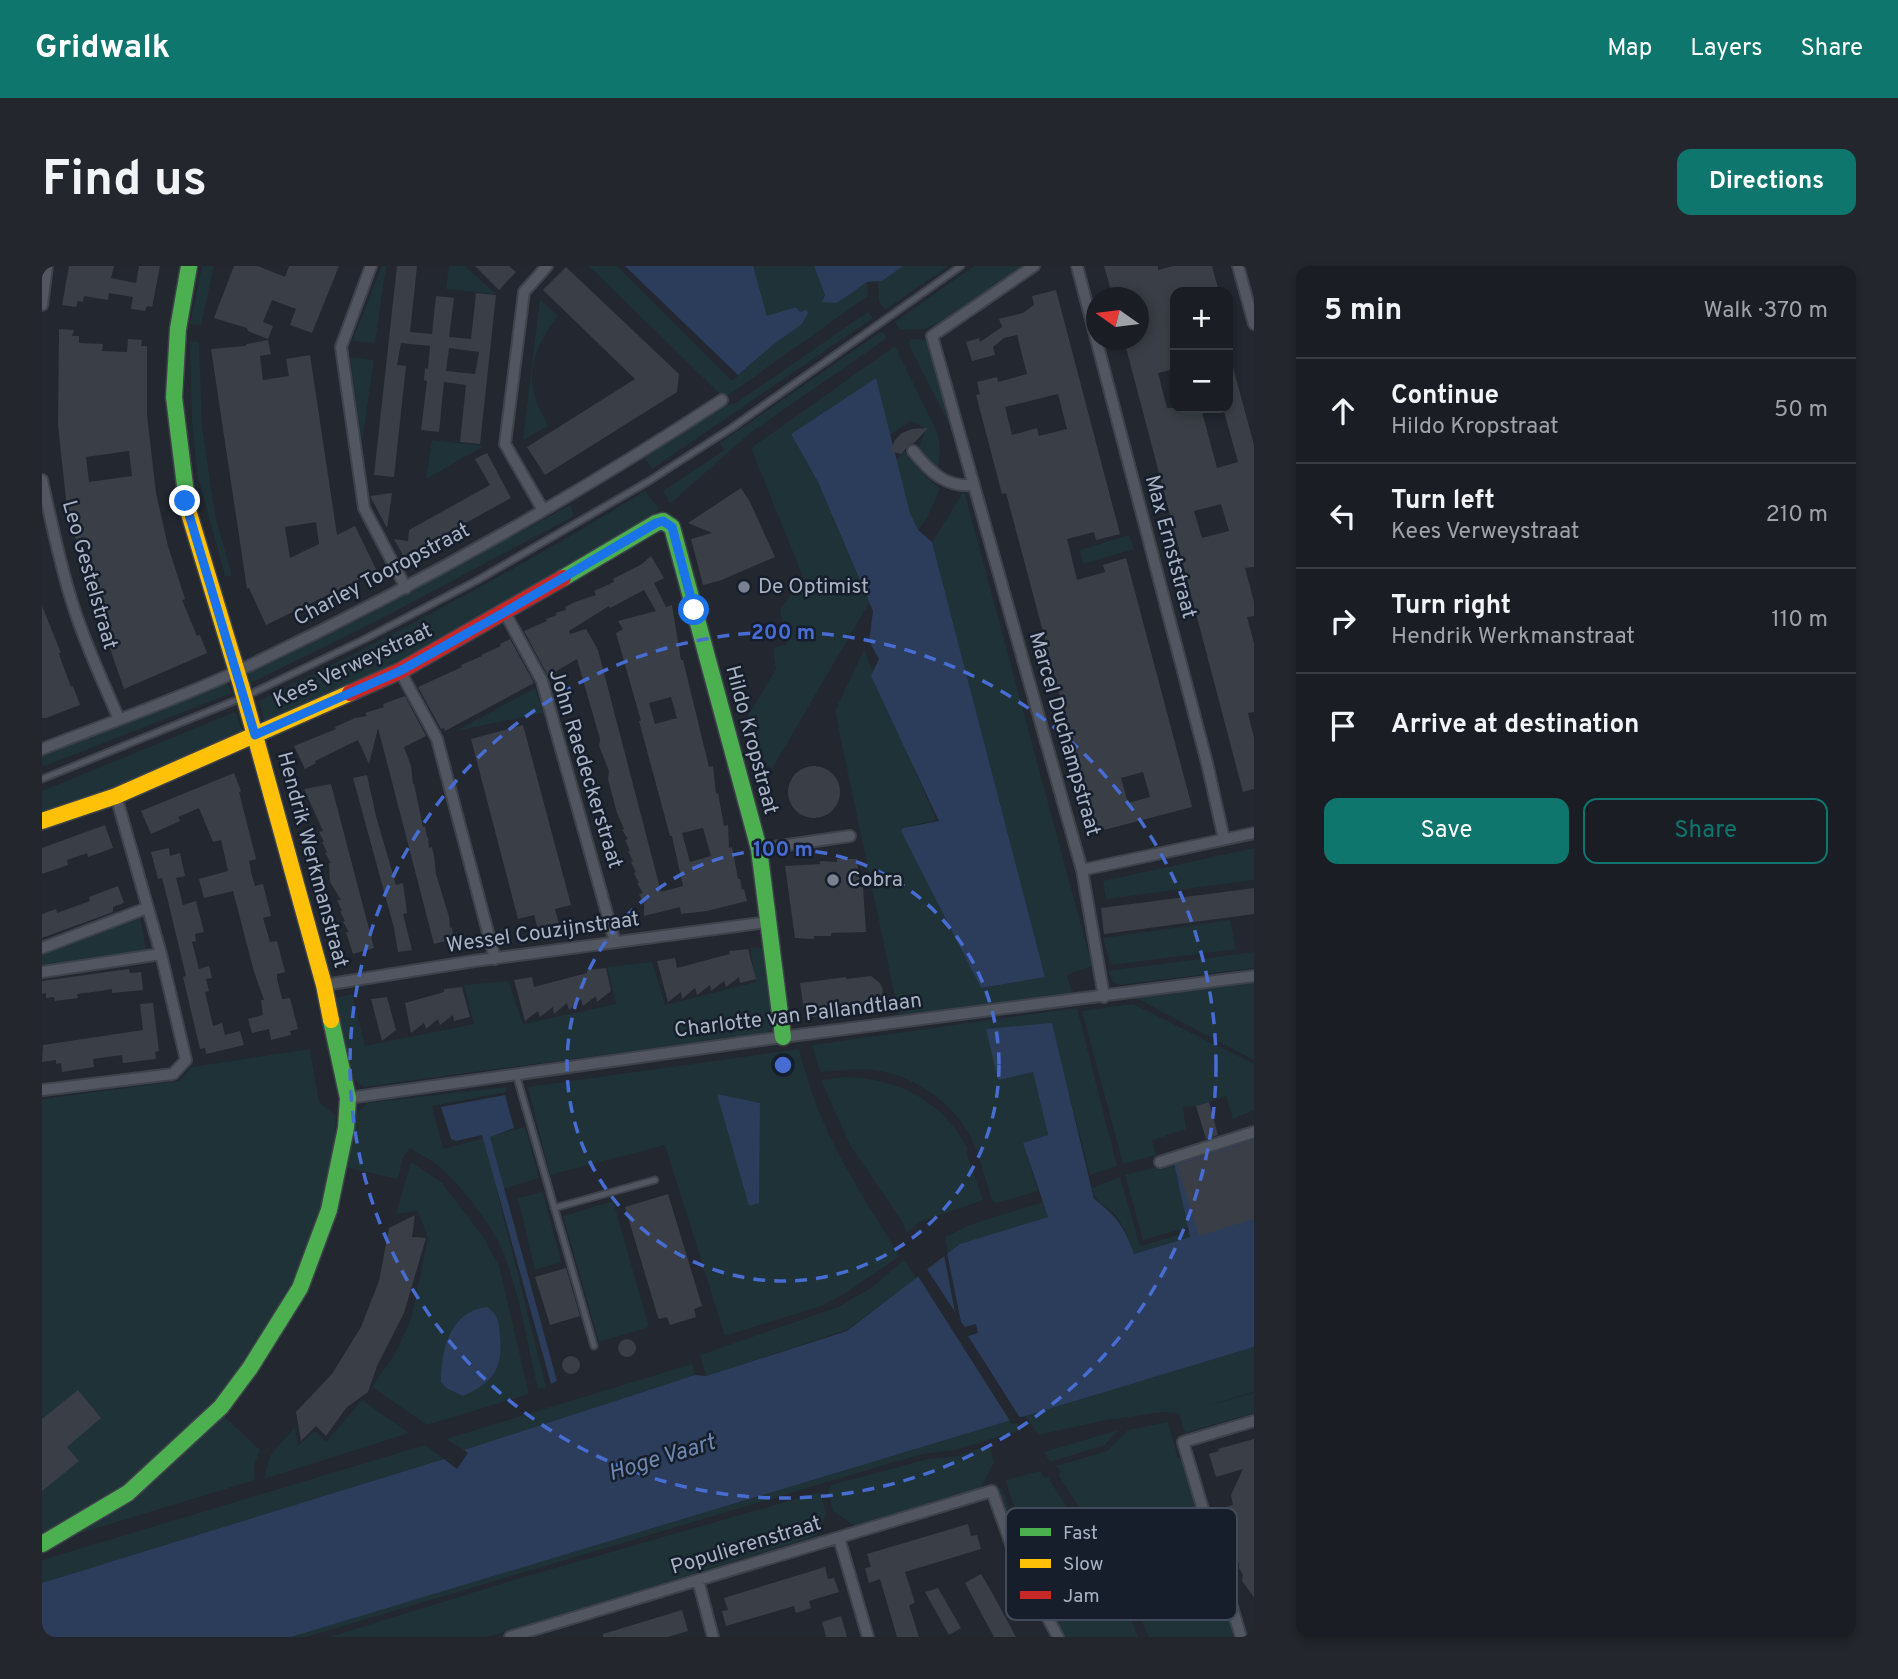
<!DOCTYPE html>
<html lang="en">
<head>
<meta charset="utf-8">
<style>
  body { margin:0; font-family:Overpass,sans-serif; background:#23262c; color:#f1f3f6 }
  .controls { position:absolute; right:21px; top:21px; display:grid; overflow:hidden; border-radius:14px; box-shadow:0 4px 10px #0003 }
  .controls button { width:63px; height:63px; display:grid; place-items:center; padding:0; border:0; border-bottom:2px solid #383b41; background:#1a1d24; color:#f1f3f6; font:35px sans-serif }
  .compass { position:absolute; left:1044px; top:21px; width:63px; height:63px; border-radius:50%; background:#1a1d24; box-shadow:0 4px 10px #0003; rotate:284deg }
  .stop { position:absolute; width:21px; height:21px; margin:-16px; border:5px solid #1a73e8; border-radius:50%; background:#fff }
  .stop.end { background:#1a73e8; border-color:#fff; box-shadow:0 2px 7px #0008 }
  .list { margin:0; padding:0; list-style:none }
  h2 { display:flex; justify-content:space-between; align-items:center; height:91px; margin:0; padding:0 28px; font-size:30px }
  h2 small { font-size:23px; font-weight:400; color:#9fa2a6 }
  .list li { display:grid; grid-template-columns:46px 1fr auto; gap:21px; align-items:center; box-sizing:border-box; height:105px; padding:0 28px; border-top:2px solid #383b41 }
  .list b { display:block; font-size:26px; white-space:nowrap }
  .list p { margin:0; font-size:23px; white-space:nowrap; color:#9fa2a6 }
  .list em { font-size:23px; font-style:normal; color:#9fa2a6 }
  .actions { display:flex; gap:14px; padding:21px 28px }
  .actions a { flex:1; padding:16px 0; border:2px solid #0f766e; border-radius:14px; text-align:center; font-size:24px; color:#0f766e }
  .actions .main { background:#0f766e; color:#fff }
  .icon { flex:none; width:38px; height:38px; fill:none; stroke:currentColor; stroke-width:2; stroke-linecap:round; stroke-linejoin:round }
  .map { position:relative; flex:none; width:1212px; height:1371px; overflow:hidden; border-radius:14px }
  header { display:flex; align-items:center; gap:42px; box-sizing:border-box; height:98px; padding:0 35px; background:#0f766e; color:#fff }
  header strong { font-size:33px }
  nav { display:flex; gap:38px; margin-inline-start:auto; font-size:24px }
  .intro { display:flex; align-items:center; justify-content:space-between; box-sizing:border-box; height:168px; padding:0 42px }
  h1 { margin:0; font-size:49px }
  .button { padding:18px 32px; border-radius:14px; background:#0f766e; color:#fff; font-size:24px; font-weight:700 }
  main { display:flex; gap:42px; padding:0 42px }
  aside { flex:1; background:#1a1d24; border-radius:14px; box-shadow:0 4px 10px #0003 }
  .map>svg:first-child { display:block }
  .green { fill:#1f3237 }
  .water { fill:#2b3d5a }
  .pier { fill:#222730 }
  .building { fill:#3a3f47; fill-rule:evenodd }
  .lines { fill:none; stroke-linecap:round; stroke-linejoin:round }
  .lane-casing { stroke:#3e424a; stroke-width:9 }
  .street-casing { stroke:#3e424a; stroke-width:14 }
  .fast-casing { stroke:#3e424a; stroke-width:19 }
  .slow-casing { stroke:#3e424a; stroke-width:19 }
  .jam-casing { stroke:#3e424a; stroke-width:19 }
  .lane { stroke:#515660; stroke-width:5 }
  .street { stroke:#515660; stroke-width:10 }
  .fast { stroke:#4caf50; stroke-width:16 }
  .slow { stroke:#ffc107; stroke-width:16 }
  .jam { stroke:#c62828; stroke-width:16 }
  .route { stroke:#1a73e8; stroke-width:9 }
  .ring { fill:none; stroke:#476cd2; stroke-width:3.5; stroke-dasharray:12 9 }
  .poi-dot { fill:#7a8291; stroke:#161e2b; stroke-width:2.5 }
  .labels { text-anchor:middle; dominant-baseline:central; stroke-width:5; stroke-linejoin:round; paint-order:stroke }
  .street-label { font-size:21px; fill:#a9b3c5; stroke:#161e2b }
  .poi-label { font-size:21px; fill:#a9b3c5; stroke:#161e2b; text-anchor:start }
  .water-label { font-size:23px; font-style:italic; fill:#6e88b1; stroke:#161e2b }
  .key { fill:#161e2b; stroke:#424b59; stroke-width:2 }
  .key-label { font-size:19px; fill:#a9b3c5 }
  .centre { fill:#476cd2; stroke:#161e2b; stroke-width:3.5 }
  .ring-label { font-size:21px; text-anchor:middle; font-weight:bold; fill:#476cd2; stroke:#161e2b; stroke-width:5; stroke-linejoin:round; paint-order:stroke }
</style>
</head>
<body>
<header>
<strong>Gridwalk</strong>
<nav><a>Map</a><a>Layers</a><a>Share</a></nav>
</header>
<div class="intro"><h1>Find us</h1><a class="button">Directions</a></div>
<main>
<div class="map">
<svg width="1212" height="1371" viewBox="0 0 1212 1371">
  <rect width="100%" height="100%" fill="#222730"/>
  <path class="green" d="M160 0H172L159 59 148 58Z
    M340 0H344L333 77 310 75Z
    M407 0H423L454 28 404 23Z
    M547 0H575L690 115 732 78 762 55 763 52 754 41 725 51 711 0H772L783 29 780 32 795 37 825 16 826 30 682 132Z
    M861 0H906L843 44 837 35 836 16Z
    M932 0H984L903 55 881 63 858 64 853 56Z
    M498 33 516 50C500 69 486 98 491 123 493 135 501 149 506 160L481 174Z
    M826 46 831 52 610 203 602 190 680 140 694 137Z
    M840 65 845 72 708 167 628 238 621 225 682 184 678 177Z
    M869 73 886 74 907 158 866 77Z
    M148 75 157 76 160 160 173 249 190 310H183L155 207 150 154Z
    M853 80 896 168 898 184 896 206 876 183 883 167 881 161 869 155 847 169 834 112 749 168 776 216 827 337 730 503 715 488 704 453 734 403 731 382 745 378 738 344 761 311 709 182Z
    M308 91 332 94 320 176Z
    M390 174 442 180 384 213Z
    M862 185 885 212 898 222 885 252 876 264 868 247 854 195Z
    M603 225 617 243 611 249 612 253 363 397 224 463 217 435C349 371 478 302 603 225Z
    M922 225 1050 700 1025 709 1030 727 857 750 793 445 822 384 894 554 861 562 939 722 1003 711 890 276Z
    M528 239 532 250 333 356 209 417 206 407 329 347Z
    M1087 269 1092 283 1041 298 1038 284Z
    M185 417 190 427 0 501V490Z
    M493 422 501 447 414 465Z
    M193 446 204 474 0 548V525Z
    M1212 582V614L1064 633 1061 615Z
    M98 651 104 684 0 700V687Z
    M1188 654 1194 683 1069 699 1061 672Z
    M716 681 720 683 730 761 725 767 321 821 305 807 289 733 310 728 323 780 432 758 422 719 466 715 481 758 574 738 565 701 610 696 623 739 714 716 708 682Z
    M1212 686V702L1077 719 1071 716 1066 705Z
    M1212 716V794L1094 732Z
    M1091 738 1212 798V844L1191 853 1184 830 1154 840 1141 841 1144 863 1110 874 1114 889 1081 898 1040 745Z
    M1035 742 1075 900 1048 909 1009 757 991 806 1006 869 981 877 996 925 955 937 950 935C943 913 938 888 927 868 908 834 870 809 832 804 813 802 796 805 778 806L770 779Z
    M268 783 277 836 294 850 293 886 270 971 249 1026 211 1089 173 1139 82 1220 0 1269V833L138 815 150 801Z
    M757 783C776 864 815 921 858 990L804 1027 779 1040 683 1070 623 879 508 909 486 821Z
    M803 811C856 812 902 835 926 884L924 885 941 934 878 956 865 967 859 954 808 879 779 814Z
    M464 821 465 826 390 840 401 883 483 861 497 912 455 925 504 1121 496 1123C485 1077 478 1029 461 986 451 960 414 912 391 896 384 891 376 887 368 882L361 892 356 913 302 901 309 852 325 837Z
    M369 896 400 917 442 972 457 1000 487 1128 385 1159 330 1121 354 1086 369 1053 386 972 376 945 354 948Z
    M1132 897 1146 961 1101 974 1083 909Z
    M1078 911 1098 980 1147 966 1148 971 1092 988C1087 973 1082 959 1071 947 1060 936 1054 938 1050 922Z
    M501 926 519 996 493 1004 476 932Z
    M571 935 607 1061 557 1076 521 950Z
    M1001 936 1006 951 919 978 906 988 903 971 927 959Z
    M862 994 874 1012 805 1064 664 1110 658 1089 796 1041 829 1022Z
    M1212 1081V1126L1160 1141 1212 1127V1147L1143 1167 1137 1147 1123 1146 1064 1154 996 1169 983 1150Z
    M650 1098 653 1109 422 1184 404 1173Z
    M320 1134 367 1167 222 1213 228 1190 253 1161 256 1180 273 1165 284 1176Z
    M179 1147 218 1184 212 1200 213 1214 32 1269V1266Z
    M972 1153 980 1164 913 1184 880 1188 264 1371H248Z
    M1126 1156 1136 1192 1140 1193 1177 1313 1181 1316 1175 1323 1182 1345 1188 1349 1192 1365 1189 1371H1107L1081 1311 1016 1208 1019 1206 1014 1200 1065 1185 1086 1164Z
    M1076 1164 1063 1179 1008 1196 1002 1186Z
    M383 1179 402 1193 0 1317V1294Z
    M947 1179 952 1196 938 1223 813 1260 791 1245 786 1225 789 1219 886 1193 916 1190Z
    M998 1205 1003 1212 1006 1211 1075 1322 1073 1330C1011 1349 976 1262 964 1214Z
    M957 1222 960 1223C973 1261 995 1325 1039 1338 1054 1342 1068 1335 1082 1337L1096 1371H1022C994 1321 973 1279 956 1224Z
    M778 1226 784 1248 774 1270 463 1366 444 1371H287L482 1311Z"/>
  <path class="water" d="M583 0H711L725 50 754 41 758 46 764 44 766 47 760 58 732 78 696 109Z
    M772 0H861L840 15 825 16 795 37 780 36 783 29Z
    M834 112 868 247 876 264 890 276 1003 711 939 722 859 565 861 562 897 555 829 410 837 393 827 375 831 345 776 216 749 168Z
    M1010 757 1052 933C1073 948 1084 963 1092 988L1148 971 1132 897 1212 873V1081L249 1371H0V1317L402 1193 415 1203 426 1187 422 1184 653 1109 664 1110 805 1065 918 978 1006 951 981 877 1006 869 991 806 956 814 944 763Z
    M675 828 718 837 717 937 707 940Z
    M463 829 472 862 448 871 515 1115 509 1118 440 869 414 875 409 873 399 841Z
    M445 1041C457 1049 457 1057 458 1070 461 1104 451 1116 421 1130L404 1122 399 1116C399 1084 408 1045 445 1041Z"/>
  <path class="pier" d="M905 987 919 1056 923 1061 934 1058 936 1067 926 1070 980 1155 970 1158 874 1007 883 1000 913 1046 902 989Z"/>
  <path class="building" d="M27 0H72L69 12 94 17 97 0H118L110 41 105 40 103 45 89 43 91 31 67 27 66 34 42 30 41 36 36 35 34 41 20 39Z
    M192 0H216L243 11 247 0H297L270 67 248 59 254 43 230 34 221 56 231 60 226 73 206 65 205 62 172 52Z
    M355 0H375L368 66 390 68 394 30 412 32 407 71 429 73 434 27 454 29 438 178 418 176 424 119 402 116 397 166 379 164 385 115 382 114 383 102 386 103 388 80 359 77 355 99 364 100 352 211 332 209ZM407 82 437 86 433 108 404 105Z
    M433 0H467L474 6 457 24Z
    M1062 0H1116V4L1131 0H1170L1177 26H1133V62L1129 63 1133 78V103L1116 107 1125 142H1159L1175 202 1196 196 1181 142H1186V94H1189L1212 179V301L1203 302 1212 336V350L1205 351 1212 377V446L1206 447 1212 472V523L1201 526 1082 74H1096V32H1073L1072 28H1070ZM1179 238 1187 265 1160 272 1152 245Z
    M524 1 637 108 635 126 503 209 485 181 593 113 501 24Z
    M1014 24 1078 268 1054 274 1052 266 1025 273 1029 289 1035 314 1063 306 1061 299 1084 292 1150 541 1054 566 1043 526 1039 527 1027 481 1031 480 1000 362 964 227 960 228 934 129 938 128 935 116 955 111 956 116 985 108 975 69 962 72 951 81 953 89 930 95 924 76 937 72 938 76 960 61 957 53 981 47 992 39 990 30ZM1016 128 1025 163 997 170 995 162 970 169 963 141ZM1101 506 1108 531 1086 537 1079 512Z
    M17 63 32 64 30 70H37V77L61 78 60 85 85 86 86 73 100 74 99 80H105V149L114 227 126 280 143 333 140 334 155 370 158 369 165 387 82 423 42 308 24 233 16 159ZM87 185 90 210 47 216 44 191Z
    M226 74 229 88 218 90 221 114 247 110 244 93 268 89 295 269 313 260 335 305 224 359 207 322 205 323 169 83 203 80 205 78ZM274 256 277 278 248 292 243 261Z
    M886 162 872 177 867 179 859 188 848 185 853 174 860 167 870 163Z
    M445 187 469 232 362 291 352 273 366 275 367 264 448 219 433 193Z
    M699 222 708 236 733 291 677 315 661 319 649 273 670 267 646 257Z
    M350 227 345 262 328 230Z
    M609 290 622 312 612 317 624 341 630 339 639 394H641L667 501 671 500 674 528 676 527 682 560 686 559 687 582 690 581 696 613H698L700 624 702 623 705 635 665 645 639 648 638 641 602 650V638L597 628 601 627 595 617H597L592 607 594 606 589 596 591 595 586 585H588L583 574 586 573 580 564 582 563 575 547 566 513 567 505 557 480 558 473 535 393 506 410 482 365 505 355 504 353 515 349 513 347 524 344 523 341 533 336 554 329 552 325 572 316 571 313 600 298ZM602 324 614 345 576 355 581 363 574 367 599 455H597L628 570H630L633 584 641 620 619 626 556 384 544 363 528 368 527 365 567 340 568 342ZM629 431 635 452 613 458 607 437ZM661 562 669 590 648 596 640 567Z
    M0 340 19 387H17L19 394 29 421 31 420 38 439 4 452H0Z
    M468 373 492 417 403 465 402 462 399 463 376 421 420 401 419 399 440 390 439 389 459 380 458 378Z
    M363 430 384 470 362 481 369 500 371 518H372L381 561 383 560 385 571H386L387 582 390 581 392 590 394 608 407 651 408 662 410 661 411 673 392 678 336 462 327 498 316 474 273 495 274 497 263 503 252 480 294 463 293 461 313 452 325 450 323 447 342 441 341 438Z
    M481 459 529 639 513 643 517 658 496 663 492 649 476 653 429 473Z
    M746 526a26 26 0 1 1 52 0a26 26 0 1 1-52 0Z
    M192 507 199 525 197 526 214 593 207 595 209 606 213 620 221 618 229 650 221 652 228 676 235 675 243 706 235 708V713L240 733 248 732 256 763 248 765 249 769 229 774 227 763 210 767 206 753 221 749 219 734H222L212 706 191 625 162 632 157 613 186 605 179 574 171 576 157 542 136 551 138 555 109 568 99 545Z
    M325 509 334 550 354 619 361 617 365 647 361 648 370 684 356 686 352 662 311 512Z
    M289 518 332 682 311 688 304 666H307L301 656 303 655 298 645H300L295 634H299L288 616 287 597H289L283 587 285 586 280 576H282L277 566 281 565 262 523Z
    M63 559 71 582 46 591 45 587 25 594 26 599 0 608V582Z
    M127 582 128 590 138 587 143 610 134 612 141 639 154 635 162 666 153 668 154 675 150 676 157 703 167 700 170 712 164 713 167 725 163 726 171 760 180 757 183 769 198 765 202 779 164 788 163 782 158 783 141 711 144 710 123 623 120 612 116 613 109 586Z
    M795 593H815L818 621H821L824 666 789 667V670H772V673L753 672 743 600 778 598V595L795 596Z
    M76 620 82 637 71 641V646L0 672V648L14 643 15 647 48 635 47 631Z
    M1212 622V648L1062 668 1059 642Z
    M706 683 714 713 698 717 697 711 684 721 682 715 669 725 668 719 655 729 653 722 640 733 639 726 626 736 615 695 633 692 635 702 688 688 687 685Z
    M564 702 569 725 555 736 554 730 541 740 539 733 527 744 525 737 512 748 511 741 498 751 496 745 483 755 472 714 490 711 492 721 545 707V704Z
    M87 703 88 707 99 706 101 724 70 727V723L58 725 35 728 36 732 13 735 12 731 4 732V727L0 728V715Z
    M829 710 838 717 841 724 840 731 835 737 808 743 809 746 763 752 758 717 804 711V713Z
    M420 721 428 751 412 755 411 749 398 759 396 753 384 763 382 757 369 767 363 737 402 726V723Z
    M345 731 354 764 340 775 329 733Z
    M111 737 117 785 113 786 114 793 81 797 80 789 51 793 52 801 20 806 19 797 14 798V794L0 796 1 779 101 764 98 738Z
    M1167 836 1176 869 1164 873 1154 840Z
    M1212 874V953L1157 970 1135 899Z
    M626 928 660 1040 652 1043 654 1051 628 1059 625 1051 617 1053 615 1048 583 941Z
    M373 949 370 971 384 972 362 1047 335 1100 326 1126 305 1141 284 1170 274 1160 259 1175 254 1146 290 1108 319 1061 337 1015 347 962Z
    M524 1002 538 1050 508 1059 493 1011Z
    M576 1082a9 9 0 1 1 18 0a9 9 0 1 1-18 0Z
    M520 1099a9 9 0 1 1 18 0a9 9 0 1 1-18 0Z
    M36 1124 59 1152 25 1181 37 1195 0 1225V1153Z
    M1212 1173V1331L1200 1315 1201 1309 1197 1302V1297L1193 1290V1285L1182 1252 1184 1241 1191 1239 1189 1229 1201 1203 1174 1211 1167 1188 1177 1185 1176 1183Z
    M926 1258 929 1270 935 1269 939 1283 863 1306 873 1337 867 1339 877 1371H855L838 1313 827 1317 823 1302 829 1301 825 1288Z
    M783 1301 786 1313 792 1312 797 1326 767 1335 769 1342 754 1347 752 1340 684 1360 680 1345 686 1344 682 1332Z
    M939 1308 948 1323 974 1371H952L923 1317Z
    M896 1322 919 1362 907 1369 883 1326Z
    M640 1344 646 1365 626 1371H561V1368Z
    M799 1350 805 1371H784L780 1356Z"/>
  <g class="lines">
    <defs>
      <path id="lane" d="M0 513 202 431 323 373 434 315 607 215 691 161 919 0
        M474 808 552 1080
        M512 942 613 914"/>
      <path id="street" d="M329 0 299 81 322 242 364 322
        M992 0 890 70 1040 604 1062 731
        M1035 0 1165 497 1182 573
        M1196 0 1212 58
        M0 39 5 0
        M871 185C888 206 904 222 932 219
        M0 214C9 254 17 294 29 333 42 375 60 414 77 453
        M501 244 463 178 482 26 505 0
        M463 347 500 415 573 676
        M358 405 395 473 453 693
        M0 483C66 457 134 434 198 404 365 325 526 235 680 134
        M717 583 808 570
        M1040 604 1212 567
        M0 682 105 642
        M0 706 119 688
        M282 719 432 695 726 656
        M0 824 131 808 144 794 119 688 74 530
        M306 832 741 771 1212 710
        M1118 896 1212 866
        M797 1272 826 1371
        M656 1314 671 1371
        M468 1371 950 1225 974 1292 1016 1371
        M1199 1371 1141 1176 1212 1155"/>
      <path id="fast" d="M146 244 132 131 136 63 147 0
        M521 312 614 257 621 255 630 261 717 583 741 771
        M0 1278 86 1227 179 1141 208 1102 258 1022 287 944 304 862 306 832 289 754"/>
      <path id="slow" d="M146 244 199 419 282 719 289 754
        M0 555 74 530 308 427"/>
      <path id="jam" d="M308 427 358 405 521 312"/>
    </defs>
    <use href="#lane" class="lane-casing"/>
    <use href="#street" class="street-casing"/>
    <use href="#fast" class="fast-casing"/>
    <use href="#slow" class="slow-casing"/>
    <use href="#jam" class="jam-casing"/>
    <use href="#lane" class="lane"/>
    <use href="#street" class="street"/>
    <use href="#fast" class="fast"/>
    <use href="#slow" class="slow"/>
    <use href="#jam" class="jam"/>
  </g>
  <g class="lines">
    <path class="route" d="M143 235 213 469 358 405 463 346 614 257 621 255 630 261 652 344"/>
  </g>
  <g class="ring">
    <circle cx="741" cy="799" r="216"/>
    <circle cx="741" cy="799" r="433"/>
  </g>
  <g class="poi-dot">
    <circle cx="702" cy="321" r="7"/>
    <circle cx="791" cy="614" r="7"/>
  </g>
  <g class="labels">
    <g class="street-label">
      <text transform="translate(1128 281) rotate(75)">Max Ernststraat</text>
      <text transform="translate(47 309) rotate(74)">Leo Gestelstraat</text>
      <text transform="translate(340 309) rotate(-28)">Charley Tooropstraat</text>
      <text transform="translate(311 400) rotate(-25)">Kees Verweystraat</text>
      <text transform="translate(1022 468) rotate(74)">Marcel Duchampstraat</text>
      <text transform="translate(709 474) rotate(75)">Hildo Kropstraat</text>
      <text transform="translate(543 503) rotate(73)">John Raedeckerstraat</text>
      <text transform="translate(270 594) rotate(75)">Hendrik Werkmanstraat</text>
      <text transform="translate(501 667) rotate(-8)">Wessel Couzijnstraat</text>
      <text transform="translate(756 750) rotate(-7)">Charlotte van Pallandtlaan</text>
      <text transform="translate(704 1280) rotate(-17)">Populierenstraat</text>
    </g>
    <g class="poi-label">
      <text x="716" y="321">De Optimist</text>
      <text x="805" y="614">Cobra</text>
    </g>
    <g class="water-label">
      <text transform="translate(620 1193) rotate(-17)">Hoge Vaart</text>
    </g>
  </g>
  <rect x="964" y="1242" width="231" height="112" rx="10" class="key"/>
  <rect x="978" y="1262" width="31" height="8" fill="#4caf50"/>
  <rect x="978" y="1293" width="31" height="9" fill="#ffc107"/>
  <rect x="978" y="1325" width="31" height="8" fill="#c62828"/>
  <g class="key-label">
    <text x="1021" y="1273">Fast</text>
    <text x="1021" y="1304">Slow</text>
    <text x="1021" y="1336">Jam</text>
  </g>
  <circle cx="741" cy="799" r="10" class="centre"/>
  <g class="ring-label">
    <text x="741" y="373">200 m</text>
    <text x="741" y="590">100 m</text>
  </g>
</svg>
<div class="controls">
<button>+</button>
<button>−</button>
</div>
<svg class="compass" viewBox="-18 -18 36 36"><path d="M0-13l5 13h-10z" fill="#e53935"/><path d="M0 13l5-13h-10z" fill="#9fa2a6"/></svg>
<div class="stop" style="left:652px;top:344px"></div>
<div class="stop end" style="left:143px;top:235px"></div>
</div>
<aside>
<h2>5 min<small>Walk · 370 m</small></h2>
<ul class="list">
<li><svg class="icon" aria-label="ahead" viewBox="0 0 24 24"><path d="M12 20V5M6 11l6-6 6 6"/></svg><div><b>Continue</b><p>Hildo Kropstraat</p></div><em>50 m</em></li>
<li><svg class="icon" aria-label="left" viewBox="0 0 24 24"><path d="M17 20v-9H6M10 6l-5 5 5 5"/></svg><div><b>Turn left</b><p>Kees Verweystraat</p></div><em>210 m</em></li>
<li><svg class="icon" aria-label="right" viewBox="0 0 24 24"><path d="M7 20v-9h11M14 6l5 5-5 5"/></svg><div><b>Turn right</b><p>Hendrik Werkmanstraat</p></div><em>110 m</em></li>
<li><svg class="icon" aria-label="arrive" viewBox="0 0 24 24"><path d="M6 21V4h12l-3 4 3 4H6"/></svg><div><b>Arrive at destination</b></div></li>
</ul>
<div class="actions"><a class="main">Save</a><a>Share</a></div>
</aside>
</main>
</body>
</html>
